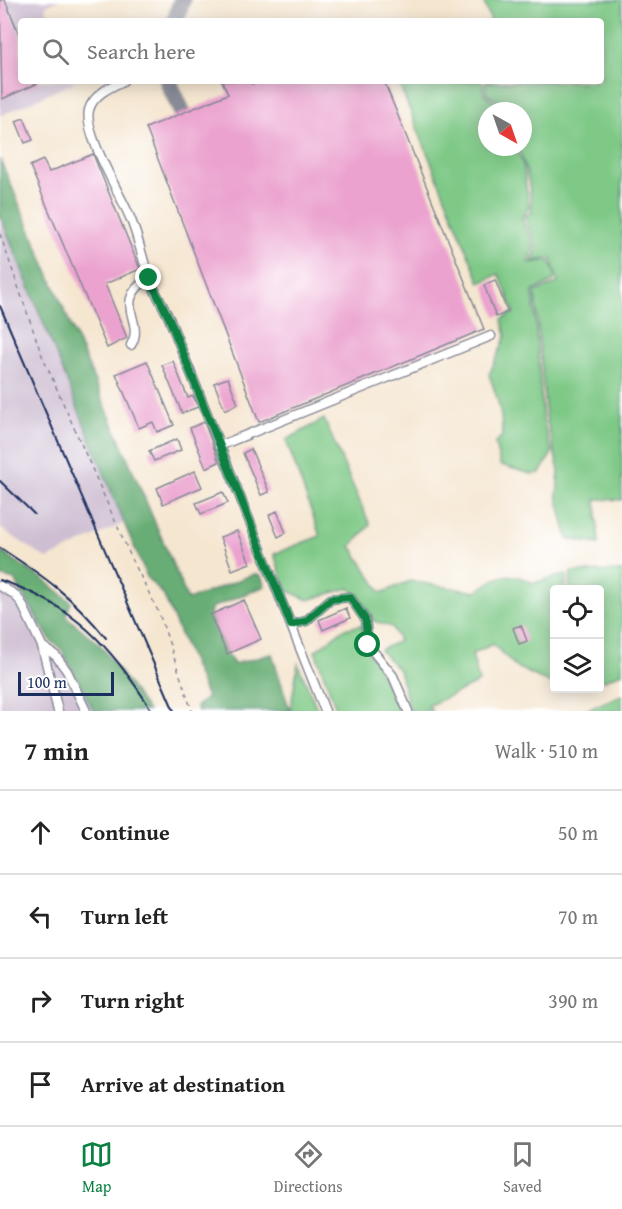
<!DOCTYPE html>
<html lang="en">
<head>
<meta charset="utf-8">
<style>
  body { margin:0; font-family:"Gentium Book Plus",serif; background:#f6f6f6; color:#222 }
  .controls { position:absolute; right:18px; bottom:18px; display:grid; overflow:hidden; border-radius:6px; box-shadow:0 3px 15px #0003 }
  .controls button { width:54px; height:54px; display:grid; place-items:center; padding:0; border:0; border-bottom:2px solid #e0e0e0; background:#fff; color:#222; font:30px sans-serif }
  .compass { position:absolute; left:478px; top:102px; width:54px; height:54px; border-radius:50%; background:#fff; box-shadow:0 3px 15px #0003; rotate:140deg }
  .scale { position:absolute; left:18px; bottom:15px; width:96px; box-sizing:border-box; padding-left:6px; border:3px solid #1b2f5e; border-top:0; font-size:16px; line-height:21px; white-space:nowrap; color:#1b2f5e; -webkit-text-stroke:4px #fff; paint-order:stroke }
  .stop { position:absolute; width:18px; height:18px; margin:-14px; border:4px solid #0b8043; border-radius:50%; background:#fff }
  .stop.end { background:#0b8043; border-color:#fff; box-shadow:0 2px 6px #0008 }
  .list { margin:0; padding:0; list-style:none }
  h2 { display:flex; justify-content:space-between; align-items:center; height:78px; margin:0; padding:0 24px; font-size:26px }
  h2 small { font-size:20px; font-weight:400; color:#767676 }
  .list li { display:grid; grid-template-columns:39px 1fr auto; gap:18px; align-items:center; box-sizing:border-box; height:84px; padding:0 24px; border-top:2px solid #e0e0e0 }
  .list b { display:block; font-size:22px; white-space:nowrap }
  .list em { font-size:20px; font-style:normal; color:#767676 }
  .icon { flex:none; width:33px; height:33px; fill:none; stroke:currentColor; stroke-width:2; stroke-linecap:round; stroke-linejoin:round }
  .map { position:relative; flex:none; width:622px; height:711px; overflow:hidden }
  .search { position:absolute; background:#fff; box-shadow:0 3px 15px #0003; left:18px; right:18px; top:18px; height:66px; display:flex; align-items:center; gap:15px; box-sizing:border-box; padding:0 21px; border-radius:6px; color:#767676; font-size:22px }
  .sheet { height:414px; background:#fff }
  nav { display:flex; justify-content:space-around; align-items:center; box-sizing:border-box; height:84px; border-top:2px solid #e0e0e0; background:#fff; font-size:16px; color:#767676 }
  nav a { display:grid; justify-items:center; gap:3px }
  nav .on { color:#0b8043 }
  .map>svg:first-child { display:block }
  .industrial { fill:#cebed2 }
  .green { fill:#7fc987; stroke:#4d7c72; stroke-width:1.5 }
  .forest { fill:#67ad74; stroke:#416e69; stroke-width:1.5 }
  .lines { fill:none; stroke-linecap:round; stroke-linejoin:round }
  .taxiway { stroke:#888a97; stroke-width:18 }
  .building { fill:#eba2cf }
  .minor-casing { stroke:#888a97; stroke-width:11 }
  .path { stroke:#888a97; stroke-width:1.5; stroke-dasharray:4.5 4.5; stroke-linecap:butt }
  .minor { stroke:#fff; stroke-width:8 }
  .rail { stroke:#1b2f5e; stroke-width:2 }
  .route { stroke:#0b8043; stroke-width:8 }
</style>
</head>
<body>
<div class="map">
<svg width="622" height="711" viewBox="0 0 622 711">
  <rect width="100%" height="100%" fill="#fff"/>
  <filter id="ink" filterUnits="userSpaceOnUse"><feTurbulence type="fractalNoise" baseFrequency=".0167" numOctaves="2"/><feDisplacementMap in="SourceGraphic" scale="12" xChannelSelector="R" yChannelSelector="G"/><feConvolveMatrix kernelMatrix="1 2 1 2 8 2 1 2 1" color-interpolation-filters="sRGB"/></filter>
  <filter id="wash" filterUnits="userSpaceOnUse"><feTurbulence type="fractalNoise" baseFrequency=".008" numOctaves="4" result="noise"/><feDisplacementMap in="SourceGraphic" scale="24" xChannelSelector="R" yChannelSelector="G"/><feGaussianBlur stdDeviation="1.35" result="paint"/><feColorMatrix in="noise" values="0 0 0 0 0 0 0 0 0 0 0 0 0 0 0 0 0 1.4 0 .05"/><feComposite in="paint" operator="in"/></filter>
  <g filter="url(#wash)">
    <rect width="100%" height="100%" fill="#f5e6d0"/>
    <path class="industrial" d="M0 0H59L45 6 51 21H21V81H77L0 116Z
      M0 215 124 523 47 559 0 528Z
      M0 586 25 593 49 644 64 655 75 672 93 711H0Z"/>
    <path class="green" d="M483 0H622V500L596 499 599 544 568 539 557 496 559 471 546 417 535 292 558 283 551 257 532 262 537 249 525 217 532 211C530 188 528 167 517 147H523V111H500V103L486 93 485 82 601 81V21H491Z
      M398 81H482L484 94 497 104V111H487V147H500V151L514 147 523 164 529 207 522 218 534 248 529 263 549 260 555 274 554 281 533 291 543 420 552 453 540 473 531 474 500 465 495 443 502 436C503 414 497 396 489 375L506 336 502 319 514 312 499 274 480 283Z
      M324 419 370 525 351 546 381 593 410 581 476 592C498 576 507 569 533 583L567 574 565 589 554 590V664L552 684 516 667 493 644 472 654 479 682 428 706 432 711H410L399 670 380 650 399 641 392 627 374 621 359 598 349 588 308 600 286 590 274 554 320 536 286 440Z
      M622 571V673L600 682V590L569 589 571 572Z
      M362 625 366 649 375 662 399 711H337L315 651 344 629Z
      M298 664 318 711H290Z
      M622 695V711H584Z"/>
    <path class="forest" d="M0 159 188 600 254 574 261 576 265 586 211 608 210 615 227 654 234 664 272 654 290 711H198L196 707 207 697 163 594 148 579 124 523 0 215Z
      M0 551 46 581 71 602 66 616 101 646 148 711H94L62 650 51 641 15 580 0 576Z"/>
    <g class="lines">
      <path class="taxiway" d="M175 21 182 0
        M168 81 182 112"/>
    </g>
    <g id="blocks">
      <path class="building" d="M0 0H5L21 39V81H43L2 99Z
        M222 81H251L252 84 259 81H384L484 329 259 422 146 128 228 94Z
        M24 118 33 140 25 143 16 121Z
        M93 154 140 269 105 284 127 338 107 348 30 166 43 160 49 172Z
        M495 280 508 312 496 317 484 285Z
        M147 361 174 425 157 432 153 422 139 428 116 374Z
        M173 361 188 398 193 396 198 407 182 413 162 365Z
        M228 378 238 404 225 410 214 383Z
        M204 422 219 462 206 468 190 428Z
        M177 439 181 450 154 461 149 451Z
        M251 449 269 492 261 495 243 453Z
        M195 471 202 487 163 504 157 488Z
        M223 492 228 503 201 514 196 503Z
        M277 511 286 533 278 537 269 515Z
        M237 531 250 563 232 570 220 537Z
        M244 600 261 639 227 654 210 615Z
        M346 608 350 618 323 630 319 620Z
        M521 625 527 641 519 644 513 628Z"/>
    </g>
  </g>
  <g filter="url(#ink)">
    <use href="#blocks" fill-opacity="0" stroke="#888a97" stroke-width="1.5"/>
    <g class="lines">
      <defs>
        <path id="minor" d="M123 81C110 87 93 95 89 110 83 134 122 196 131 220 139 239 142 259 149 277 154 291 163 305 169 318L325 711
          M131 345C146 321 110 303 149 278
          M219 446 491 336
          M0 586 14 594 21 602 42 646 56 656 67 671 86 711
          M291 625 306 621 331 599 350 597 365 619 368 645 393 676 408 711
          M42 646 58 711"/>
      </defs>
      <use href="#minor" class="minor-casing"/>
      <path class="path" d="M0 234 41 353 131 557 159 613 192 711"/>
      <use href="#minor" class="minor"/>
      <path class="rail" d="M0 306 174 711
        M0 481 34 514
        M0 548C44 576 73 597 106 638
        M0 580C73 604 112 647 152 711"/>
    </g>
  </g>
  <g class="lines" filter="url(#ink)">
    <path class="route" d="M149 278 169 318 291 625 306 621 331 599 350 597 365 619 368 645"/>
  </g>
</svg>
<div class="controls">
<button><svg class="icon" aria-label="locate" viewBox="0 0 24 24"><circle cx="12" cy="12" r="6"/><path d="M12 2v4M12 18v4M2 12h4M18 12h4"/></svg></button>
<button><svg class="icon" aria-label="layers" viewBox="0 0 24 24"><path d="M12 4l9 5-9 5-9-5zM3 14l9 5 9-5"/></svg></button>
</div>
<svg class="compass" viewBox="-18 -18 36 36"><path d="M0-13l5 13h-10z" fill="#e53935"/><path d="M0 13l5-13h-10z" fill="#767676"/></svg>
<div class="scale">100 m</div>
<div class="stop" style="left:368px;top:645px"></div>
<div class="stop end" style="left:149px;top:278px"></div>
<div class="search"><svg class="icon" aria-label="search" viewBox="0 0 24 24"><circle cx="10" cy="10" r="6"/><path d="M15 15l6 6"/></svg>Search here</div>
</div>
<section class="sheet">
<h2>7 min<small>Walk · 510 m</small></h2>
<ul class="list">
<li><svg class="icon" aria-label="ahead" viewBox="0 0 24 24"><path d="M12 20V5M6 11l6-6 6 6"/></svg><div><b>Continue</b></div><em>50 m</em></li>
<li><svg class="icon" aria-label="left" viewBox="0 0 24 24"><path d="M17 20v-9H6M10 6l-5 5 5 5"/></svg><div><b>Turn left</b></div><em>70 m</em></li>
<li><svg class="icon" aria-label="right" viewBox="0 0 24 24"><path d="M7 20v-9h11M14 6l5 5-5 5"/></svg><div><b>Turn right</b></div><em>390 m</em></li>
<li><svg class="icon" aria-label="arrive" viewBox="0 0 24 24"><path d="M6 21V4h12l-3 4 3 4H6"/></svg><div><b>Arrive at destination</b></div></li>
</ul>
</section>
<nav>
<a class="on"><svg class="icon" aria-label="map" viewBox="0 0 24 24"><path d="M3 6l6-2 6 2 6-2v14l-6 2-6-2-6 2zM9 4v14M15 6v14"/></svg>Map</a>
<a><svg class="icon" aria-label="directions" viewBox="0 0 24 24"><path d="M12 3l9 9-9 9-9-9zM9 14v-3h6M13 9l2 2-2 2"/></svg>Directions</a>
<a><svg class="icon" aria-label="saved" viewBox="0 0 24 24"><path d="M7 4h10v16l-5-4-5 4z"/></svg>Saved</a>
</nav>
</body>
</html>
